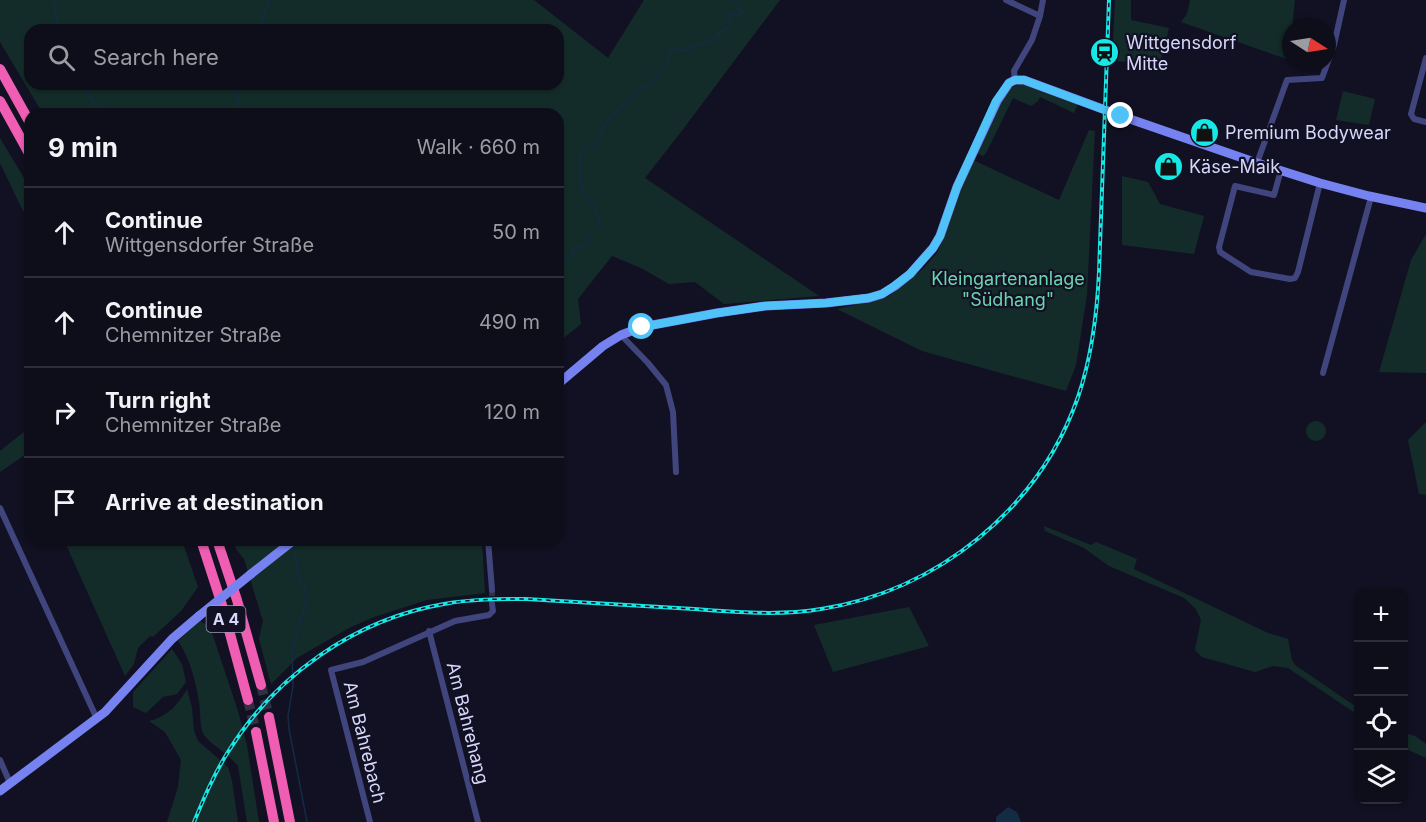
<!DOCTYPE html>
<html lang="en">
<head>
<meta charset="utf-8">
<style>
  body { margin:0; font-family:Inter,sans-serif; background:#171623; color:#f1f3f6 }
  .controls { position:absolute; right:18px; bottom:18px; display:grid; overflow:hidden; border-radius:12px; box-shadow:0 2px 4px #0004 }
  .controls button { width:54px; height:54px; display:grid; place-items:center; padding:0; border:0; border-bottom:2px solid #2e2d39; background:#0e0d1a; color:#f1f3f6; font:30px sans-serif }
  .compass { position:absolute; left:1282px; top:18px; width:54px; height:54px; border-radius:50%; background:#0e0d1a; box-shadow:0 2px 4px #0004; rotate:102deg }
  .stop { position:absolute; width:18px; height:18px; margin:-14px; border:4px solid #4fc3f7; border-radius:50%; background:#fff }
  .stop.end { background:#4fc3f7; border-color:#fff; box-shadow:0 2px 6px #0008 }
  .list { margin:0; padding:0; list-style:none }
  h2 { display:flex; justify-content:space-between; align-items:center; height:78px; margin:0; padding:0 24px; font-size:26px }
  h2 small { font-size:20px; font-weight:400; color:#9b9ca2 }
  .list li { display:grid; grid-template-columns:39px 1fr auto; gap:18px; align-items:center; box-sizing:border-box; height:90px; padding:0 24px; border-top:2px solid #2e2d39 }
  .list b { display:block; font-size:22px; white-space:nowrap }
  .list p { margin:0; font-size:20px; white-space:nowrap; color:#9b9ca2 }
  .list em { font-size:20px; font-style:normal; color:#9b9ca2 }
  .icon { flex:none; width:33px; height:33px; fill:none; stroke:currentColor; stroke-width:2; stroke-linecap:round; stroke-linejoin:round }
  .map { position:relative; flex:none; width:1426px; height:822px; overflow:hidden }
  .search { position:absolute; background:#0e0d1a; box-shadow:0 2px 4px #0004; left:24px; top:24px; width:540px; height:66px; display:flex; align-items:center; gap:15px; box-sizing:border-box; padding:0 21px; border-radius:18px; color:#9b9ca2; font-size:22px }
  .panel { position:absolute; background:#0e0d1a; box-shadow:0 2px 4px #0004; left:24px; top:108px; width:540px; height:438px; border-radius:18px }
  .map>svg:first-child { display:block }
  .green { fill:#142c29; fill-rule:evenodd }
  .water { fill:#132b45 }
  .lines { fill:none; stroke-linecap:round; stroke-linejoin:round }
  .stream { stroke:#132b45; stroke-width:1.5 }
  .street-tunnel { stroke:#302f43; stroke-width:6; stroke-dasharray:6 3; stroke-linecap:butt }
  .highway-tunnel { stroke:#302f43; stroke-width:10; stroke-dasharray:10 5; stroke-linecap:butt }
  .street { stroke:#40457d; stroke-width:6 }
  .secondary { stroke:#7782f1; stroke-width:9 }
  .highway { stroke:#ef5eb3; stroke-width:10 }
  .rail-casing { stroke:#17e7e5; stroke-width:4 }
  .rail { stroke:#121123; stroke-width:1.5; stroke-dasharray:4.5; stroke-linecap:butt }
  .secondary-bridge { stroke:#7782f1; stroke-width:9 }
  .route { stroke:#4fc3f7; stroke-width:8 }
  .labels { text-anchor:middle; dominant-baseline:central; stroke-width:4.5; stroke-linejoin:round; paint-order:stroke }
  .shield { fill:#121123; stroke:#9c9cba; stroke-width:1.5 }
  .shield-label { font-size:16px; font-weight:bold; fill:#d7d7fb }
  .poi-label { font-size:18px; fill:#d7d7fb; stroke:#121123; text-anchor:start }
  .park-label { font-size:18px; fill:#6ad4ae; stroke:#121123 }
  .street-label { font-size:18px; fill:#d7d7fb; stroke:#121123 }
</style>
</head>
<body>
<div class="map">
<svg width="1426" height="822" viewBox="0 0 1426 822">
  <rect width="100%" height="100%" fill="#121123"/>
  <path class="green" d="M0 0H534L608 58 644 0H780L681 132 645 178 819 296 724 304 695 282 669 284 641 268 612 256 578 299 581 324 560 341 558 337V114H43L0 42ZM30 30H558V84H30Z
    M1115 0H1131V20L1169 28 1159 67 1130 62 1112 61Z
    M1190 0H1295L1292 27H1291L1289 60 1181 22 1187 14Z
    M1022 84 1078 104 1074 113 1040 97 1038 101 1031 106 1013 98 986 153 983 156 977 153 991 120 1008 90 1017 85Z
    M1343 91 1375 99 1369 125 1336 120Z
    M1089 130 1095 131 1087 295 1076 365 1066 391 922 351 837 309 888 297 923 269 937 253 947 230 958 192 973 160 1059 200Z
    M0 138 30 188V219L22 209 0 163Z
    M1122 176 1148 182 1160 204 1204 216 1194 254 1122 245Z
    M1426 234V373L1379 372 1411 260Z
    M1306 431a10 10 0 1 1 20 0a10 10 0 1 1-20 0Z
    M1426 422V495L1419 494 1408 440Z
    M30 427V464L23 456 0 472V451Z
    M1044 526 1091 545 1096 542 1137 559 1134 569 1268 633 1288 639 1292 660 1295 665 1358 708V715L1288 668 1273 666 1255 672 1202 657 1195 650 1201 620 1196 609 1184 598 1109 566 1084 548 1045 531Z
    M64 540H182L198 587 181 611 153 637 150 636 138 648 134 664 125 676Z
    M232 540H482L485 593 427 600 374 617 349 628 297 658 271 684 259 639 263 621 244 559 236 549Z
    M909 607 929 646 833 672 814 625Z
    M200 621 210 627 238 711 247 745 259 822H247L238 766C230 755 210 744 204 735 199 726 201 712 199 702 196 682 190 658 178 641Z
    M172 649 182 664 186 682 177 694 163 697 146 713 133 707V692Z
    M187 689 192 708 194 731 198 741 228 767 232 781 238 822H167L178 787 181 760 165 732 149 721C167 717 178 705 187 689Z
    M1404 733 1415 736 1426 744V758L1404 748Z"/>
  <path class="water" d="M1008 807 1017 812 1021 822H996V817Z"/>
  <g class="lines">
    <path class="stream" d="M54 0 58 30
      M258 30 269 0
      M83 84 101 114
      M235 84 241 114
      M597 229C605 213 588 203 582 190 579 182 580 160 580 150L595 144 607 121 639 91 652 83 664 68 673 48 682 51 718 38V34L728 28 731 18 729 15 731 13 737 16 742 13 734 0
      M558 266 562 263 569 262 571 255 575 249 582 247 591 236
      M295 551 299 581 305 588 307 600 292 650 293 686 288 716 289 729 307 822"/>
    <path class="street-tunnel" d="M492 590V604"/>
    <path class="highway-tunnel" d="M261 685 269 717
      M248 700 256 732"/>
    <path class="street" d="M1006 0 1040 16
      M1426 58 1411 114 1414 119 1426 122
      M1015 80 1014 71 1032 40 1040 16 1043 0
      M1257 163 1287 80 1322 78 1334 45 1344 0
      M1281 170 1274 195 1235 186 1219 247 1220 252 1251 272 1290 279 1295 278 1298 272 1320 183
      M621 335 648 363 666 385 673 412 676 472
      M1323 373 1371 197
      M0 508 97 719
      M488 540 492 590
      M429 631 478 822
      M0 760 10 783
      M370 822 331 670 363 662 455 621 489 615 493 611 492 604"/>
    <path class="secondary" d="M558 384 603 346 621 335 642 327 717 313 765 306 826 303 869 298 882 294 895 286 910 274 933 248 940 236 957 187 997 101 1009 83 1015 80H1024L1127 118 1257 163 1320 183 1369 196 1426 208
      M251 574 294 540
      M0 791 105 712 172 639 199 616"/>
    <path class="highway" d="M0 69 30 123
      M0 101 30 155
      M201 540 223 608 248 700
      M217 540 237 600 261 685
      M269 717 290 822
      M256 732 274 822"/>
    <defs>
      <path id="rail" d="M194 822C204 798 214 774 228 752 275 676 355 619 444 604 471 599 499 599 526 599 582 602 638 606 694 609 736 612 779 616 821 609 937 591 1039 509 1078 397 1092 356 1097 315 1099 272L1109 0"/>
    </defs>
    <use href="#rail" class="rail-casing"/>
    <use href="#rail" class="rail"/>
    <path class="secondary-bridge" d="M199 616 251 574"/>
  </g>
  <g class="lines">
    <path class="route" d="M642 327 717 313 765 306 826 303 868 298 882 294 894 286 910 274 933 248 940 236 957 187 996 101 1009 83 1015 80H1024L1121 116"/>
  </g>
  <defs>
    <symbol id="station-disc" viewBox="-11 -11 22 22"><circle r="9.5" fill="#17e7e5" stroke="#121123"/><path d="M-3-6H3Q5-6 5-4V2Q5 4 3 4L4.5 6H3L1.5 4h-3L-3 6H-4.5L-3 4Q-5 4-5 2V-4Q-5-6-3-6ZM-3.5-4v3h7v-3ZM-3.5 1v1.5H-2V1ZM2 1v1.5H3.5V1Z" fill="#111"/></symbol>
    <symbol id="shop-disc" viewBox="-11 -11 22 22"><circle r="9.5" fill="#17e7e5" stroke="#121123"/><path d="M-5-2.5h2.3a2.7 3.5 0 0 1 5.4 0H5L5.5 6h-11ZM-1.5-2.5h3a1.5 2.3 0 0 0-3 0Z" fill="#111"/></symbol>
  </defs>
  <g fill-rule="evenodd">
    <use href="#station-disc" x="1088" y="36" width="33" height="33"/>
    <use href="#shop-disc" x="1188" y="116" width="33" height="33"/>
    <use href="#shop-disc" x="1152" y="150" width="33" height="33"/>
  </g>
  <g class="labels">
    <rect class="shield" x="206.5" y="606" width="39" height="26" rx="4.5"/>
    <g class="shield-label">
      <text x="226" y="619">A 4</text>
    </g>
    <g class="poi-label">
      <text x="1126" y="42">Wittgensdorf<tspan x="1126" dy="21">Mitte</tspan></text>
      <text x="1225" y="132">Premium Bodywear</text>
      <text x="1189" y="166">Käse-Maik</text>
    </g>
    <g class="park-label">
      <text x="1008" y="278">Kleingartenanlage<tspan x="1008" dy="21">"Südhang"</tspan></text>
    </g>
    <g class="street-label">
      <text transform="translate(468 723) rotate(76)">Am Bahrehang</text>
      <text transform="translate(365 742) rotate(76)">Am Bahrebach</text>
    </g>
  </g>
</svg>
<div class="controls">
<button>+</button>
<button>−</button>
<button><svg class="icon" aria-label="locate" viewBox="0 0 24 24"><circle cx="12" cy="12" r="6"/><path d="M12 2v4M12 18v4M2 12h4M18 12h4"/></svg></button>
<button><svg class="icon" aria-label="layers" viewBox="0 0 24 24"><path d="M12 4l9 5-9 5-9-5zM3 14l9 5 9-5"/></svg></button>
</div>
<svg class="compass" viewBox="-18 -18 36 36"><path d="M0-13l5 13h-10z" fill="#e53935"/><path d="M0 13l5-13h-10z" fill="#9b9ca2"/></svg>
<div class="stop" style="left:642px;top:327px"></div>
<div class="stop end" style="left:1121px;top:116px"></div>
<div class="search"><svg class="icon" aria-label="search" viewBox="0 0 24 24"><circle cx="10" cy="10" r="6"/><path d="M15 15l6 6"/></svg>Search here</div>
<section class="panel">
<h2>9 min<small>Walk · 660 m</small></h2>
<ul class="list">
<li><svg class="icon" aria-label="ahead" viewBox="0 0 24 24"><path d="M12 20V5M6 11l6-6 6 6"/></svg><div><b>Continue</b><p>Wittgensdorfer Straße</p></div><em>50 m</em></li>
<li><svg class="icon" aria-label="ahead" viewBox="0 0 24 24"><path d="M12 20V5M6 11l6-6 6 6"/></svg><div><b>Continue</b><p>Chemnitzer Straße</p></div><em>490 m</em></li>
<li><svg class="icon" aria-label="right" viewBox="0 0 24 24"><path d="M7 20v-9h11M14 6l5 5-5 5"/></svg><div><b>Turn right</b><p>Chemnitzer Straße</p></div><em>120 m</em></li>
<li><svg class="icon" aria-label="arrive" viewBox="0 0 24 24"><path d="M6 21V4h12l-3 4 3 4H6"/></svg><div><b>Arrive at destination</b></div></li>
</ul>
</section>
</div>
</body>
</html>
